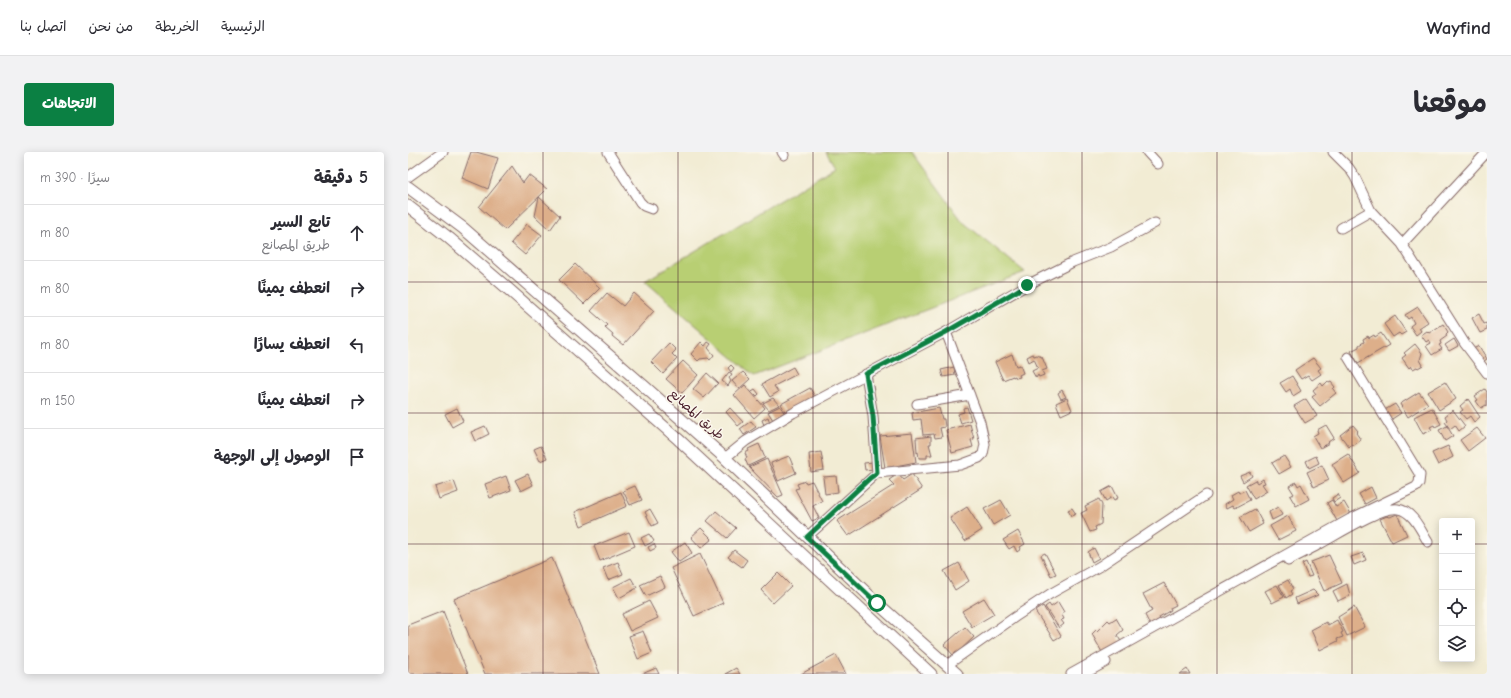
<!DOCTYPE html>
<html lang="ar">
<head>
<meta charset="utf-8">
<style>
  body { margin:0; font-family:"Comic Neue","Playpen Sans Arabic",sans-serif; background:#f2f2f3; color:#2b2b33; direction:rtl }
  .controls { position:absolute; right:12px; bottom:12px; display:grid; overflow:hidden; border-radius:4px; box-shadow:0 2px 10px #0003 }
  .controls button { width:36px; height:36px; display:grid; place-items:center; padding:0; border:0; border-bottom:1px solid #e1e1e2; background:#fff; color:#2b2b33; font:20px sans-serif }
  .stop { position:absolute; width:12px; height:12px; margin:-9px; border:3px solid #0b8043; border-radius:50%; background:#fff }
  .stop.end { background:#0b8043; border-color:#fff; box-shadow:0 1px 4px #0008 }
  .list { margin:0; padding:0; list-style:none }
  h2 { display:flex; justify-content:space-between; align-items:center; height:52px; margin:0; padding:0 16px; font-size:17px }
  h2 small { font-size:13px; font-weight:400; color:#7c7c81 }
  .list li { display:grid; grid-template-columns:26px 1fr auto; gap:12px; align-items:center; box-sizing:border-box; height:56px; padding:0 16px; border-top:1px solid #e1e1e2 }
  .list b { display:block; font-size:15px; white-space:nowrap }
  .list p { margin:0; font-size:13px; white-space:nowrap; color:#7c7c81 }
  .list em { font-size:13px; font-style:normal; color:#7c7c81 }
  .icon { flex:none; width:22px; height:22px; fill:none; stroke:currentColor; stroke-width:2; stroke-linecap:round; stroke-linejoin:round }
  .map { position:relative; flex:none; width:1079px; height:522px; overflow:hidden; direction:ltr; border-radius:4px }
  header { display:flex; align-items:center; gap:24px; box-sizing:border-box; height:56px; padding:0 20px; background:#fff; border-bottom:1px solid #e1e1e2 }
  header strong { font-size:19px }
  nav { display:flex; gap:22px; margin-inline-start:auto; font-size:14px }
  .intro { display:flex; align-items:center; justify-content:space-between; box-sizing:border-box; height:96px; padding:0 24px }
  h1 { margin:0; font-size:28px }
  .button { padding:10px 18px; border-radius:4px; background:#0b8043; color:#fff; font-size:14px; font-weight:700 }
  main { display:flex; gap:24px; padding:0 24px }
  aside { flex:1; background:#fff; border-radius:4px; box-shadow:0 2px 10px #0003 }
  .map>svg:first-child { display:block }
  .green { fill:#b8cf73; stroke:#81774f }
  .building { fill:#ddaf8a }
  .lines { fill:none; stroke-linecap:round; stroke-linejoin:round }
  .minor-casing { stroke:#856766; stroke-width:11 }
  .major-casing { stroke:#856766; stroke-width:13 }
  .minor { stroke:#fff; stroke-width:9 }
  .major { stroke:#fff; stroke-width:11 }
  .route { stroke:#0b8043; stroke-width:5 }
  .grid { fill:none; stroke:#4a1f2b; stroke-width:1; stroke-opacity:0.55 }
  .labels { text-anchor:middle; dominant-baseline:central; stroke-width:3; stroke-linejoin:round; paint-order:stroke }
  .street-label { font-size:13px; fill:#4a1f2b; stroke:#fbf7ec }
</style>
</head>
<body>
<header>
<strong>Wayfind</strong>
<nav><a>الرئيسية</a><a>الخريطة</a><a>من نحن</a><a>اتصل بنا</a></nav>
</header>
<div class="intro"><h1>موقعنا</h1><a class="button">الاتجاهات</a></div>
<main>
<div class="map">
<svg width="1079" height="522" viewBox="0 0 1079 522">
  <rect width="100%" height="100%" fill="#fbf7ec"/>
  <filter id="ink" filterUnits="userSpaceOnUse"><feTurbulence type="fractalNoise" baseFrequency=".025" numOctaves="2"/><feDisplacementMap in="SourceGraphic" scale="8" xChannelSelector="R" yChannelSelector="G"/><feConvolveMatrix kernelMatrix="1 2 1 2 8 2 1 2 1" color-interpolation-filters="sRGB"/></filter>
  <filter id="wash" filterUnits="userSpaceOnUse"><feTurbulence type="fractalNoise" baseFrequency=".012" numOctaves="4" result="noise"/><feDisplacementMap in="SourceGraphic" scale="16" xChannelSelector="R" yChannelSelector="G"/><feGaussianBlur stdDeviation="0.9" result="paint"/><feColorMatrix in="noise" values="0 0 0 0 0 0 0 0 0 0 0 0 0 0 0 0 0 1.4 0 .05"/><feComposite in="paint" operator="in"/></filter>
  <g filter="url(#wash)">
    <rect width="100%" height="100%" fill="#f2ecd4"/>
    <path class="green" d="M418 0H504L555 70 617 120 346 224 237 129 427 15Z"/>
    <g id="blocks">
      <path class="building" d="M63 0H68L90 6 80 37 54 26Z
        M104 14 115 31 121 23 139 37 97 78 71 55Z
        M131 45 152 64 142 78 127 64Z
        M119 72 134 83 117 103 103 91Z
        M167 112 192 136 176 152 151 128Z
        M199 141 215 154 226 141 246 159 215 193 204 184 205 182 197 175 199 173 183 159Z
        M1010 155 1020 170 1011 176 1013 179 1008 183 1002 174 1006 171 1003 165 1000 167 997 163Z
        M1071 162 1076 172 1078 171 1079 173V178L1072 181 1064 166Z
        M987 164 998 180 993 183 991 181 985 185 976 172Z
        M1035 172 1040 180 1038 182 1039 184 1032 189 1033 192 1031 193 1034 197 1024 203 1018 194 1023 191 1021 188 1018 190 1013 183 1019 179 1021 181Z
        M973 181 981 193 950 211 943 199 951 195V193L956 190 955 187 960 184 961 186 966 183 967 185Z
        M1046 187 1050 194 1041 199 1037 193Z
        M293 190 297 194 300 190 303 192 300 196 306 203 302 208 300 206 292 207 290 209 283 202Z
        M261 191 268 198 264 202 269 207 255 222 243 210Z
        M1007 192 1014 201 1012 208 1015 213 1010 216 1009 215 1005 217 1003 214 1001 216 994 206 998 203 996 201Z
        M1071 194 1079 207 1073 211 1065 197Z
        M604 202 608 214 612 213 615 221 611 223 612 225 608 226 607 224 605 225V224L595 228 587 210Z
        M625 202 626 204 629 203 634 205 639 217 634 219 636 223 631 225 630 223 628 226 624 219 630 216 626 207 621 210 619 205Z
        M905 206 913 216 910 218 913 222 904 228 900 223 893 227 887 218Z
        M275 209 290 223 274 241 258 227Z
        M323 213 326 216 323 220 320 216Z
        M385 215 389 222 366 234 370 240 362 245 354 232Z
        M546 215 547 223 535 225 533 218Z
        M321 220 324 222 321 226 323 229 320 234 314 229Z
        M335 220 342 227 331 237 324 229Z
        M299 221 310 231 296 246 285 237Z
        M884 224 893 239 885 244 882 237 878 240 872 231Z
        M920 229 921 231 923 230 927 235 925 237 928 241 912 254 904 245 908 242 905 238 913 231 915 234Z
        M1037 230 1048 247 1031 258 1020 240Z
        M337 233 357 256 346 266 326 243Z
        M402 236 407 245 378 261 373 252Z
        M347 237 351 242 349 244 344 239Z
        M1077 237 1079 240V254L1078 253 1073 256 1068 249 1070 248 1067 244Z
        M654 238 658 245 653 247 650 241Z
        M1011 240 1020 252 1000 265 992 252Z
        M365 246 371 253 361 258 355 251Z
        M659 246 664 258 653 263 648 251Z
        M898 247 909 264 897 271 886 254Z
        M1060 247 1072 265 1066 270 1062 264 1058 267 1052 260 1055 258 1052 254Z
        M987 252 993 261 981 269 975 259Z
        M372 254 377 262 365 268 360 260Z
        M559 255 563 268 553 271 550 262 556 260 555 256Z
        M49 256 55 269 44 275 37 262Z
        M322 256 335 270 330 274 318 260Z
        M531 256 534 267H536L537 275 532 276 534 285 527 286 526 282 515 283 513 267 505 268 504 261Z
        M1024 256 1033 272 1027 275 1026 273 1022 275 1024 278 1015 282 1006 265Z
        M1045 258 1057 274 1051 279 1047 273 1042 277 1037 270 1039 268 1037 264Z
        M360 265 362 271 356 273 354 268Z
        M343 269 348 275 336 283 332 277Z
        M562 272 566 287 563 288 565 295 544 301 538 278Z
        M918 273 926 286 920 290 921 291 912 296 905 284 910 281 909 278Z
        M945 273 950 279 948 281 953 288 946 293 944 292 941 295 932 283Z
        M77 274 81 282 67 289 63 280Z
        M1039 274 1045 284 1037 289 1031 278Z
        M1069 276 1077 286 1060 299 1052 288Z
        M504 281 508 310 477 316 472 284Z
        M523 284V292H521L524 303H519V306H511L510 300 509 301 508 286Z
        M351 292 357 306 340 314 337 307 339 306 337 301 341 299 340 297Z
        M133 294 139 306 132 309 126 297Z
        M1040 294 1045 305 1030 313 1024 301Z
        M413 300 416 318 403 320 401 302Z
        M940 302 952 321 936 331 924 312Z
        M381 304 388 321 370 329 363 311Z
        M876 304 883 315 871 322 864 311Z
        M908 304 911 311 901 316 898 309Z
        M359 307 375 343 370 345 341 315Z
        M465 310 466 317 457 318 456 311Z
        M914 313 921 328 906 335 899 320Z
        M842 320 844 324 835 330 832 324Z
        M120 322 125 333 113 339 107 328Z
        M490 322 495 328 504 322 514 337 440 384 429 369 486 333 481 328Z
        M98 324 103 338 82 346 77 332Z
        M428 324 430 340 417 342 415 325Z
        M855 327 857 331 854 332 859 339 846 347 838 333 847 328 849 331Z
        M46 329 50 340 31 347 27 335Z
        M397 329 398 331 404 329 414 349 405 354 411 366 404 369 387 337 391 336 389 332Z
        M888 330 890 334 893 332 901 347 888 354 882 344 886 342 881 334Z
        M227 334 234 348 222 353 215 339Z
        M704 334 710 346 706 348 704 345 698 349 693 340Z
        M963 335 968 346 957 352 951 342Z
        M837 338 842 348 827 356 825 353 819 356 817 352 825 347 823 343 830 339 831 341Z
        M213 340 219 354 173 374 167 360Z
        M930 342 932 346 926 350 924 346Z
        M691 347 694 353 693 372 687 375 688 378 682 380 673 361 679 358 677 354Z
        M593 348 602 363 585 373 576 357Z
        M924 348 928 355 936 350 943 362 929 369 919 351Z
        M559 355 574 378 557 389 542 366Z
        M870 355 874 363 864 368 861 360Z
        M664 356 668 362 663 364 660 358Z
        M242 357 250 371 244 374 237 360Z
        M847 357 855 372 841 380 832 365Z
        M308 359 328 376 319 386 299 369Z
        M989 362 999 383 984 390 972 367 979 364 982 365Z
        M880 364 888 379 870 388 862 374Z
        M293 376 304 387 293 396 283 385Z
        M610 379 617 392 612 395 613 397 609 400 606 394 601 397 595 388Z
        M221 380 227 394 192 409 186 394Z
        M241 382 246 389 237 394 233 386Z
        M277 390 284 401 271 410 263 400Z
        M246 392 248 396 242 399 240 395Z
        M686 396 691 406 684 410 680 400Z
        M326 398 339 408 334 415 320 405Z
        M637 401 648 422 643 424 633 403Z
        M955 401 958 408 946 413 943 405Z
        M292 402 315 451 286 464 263 416Z
        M921 403 934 431 916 439 903 410Z
        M144 406 192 522H77L46 447Z
        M210 410 215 422 200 428 195 416Z
        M898 410 904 424 900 425 894 412Z
        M551 411 561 429 547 438 536 419Z
        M370 421 383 434 365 451 353 438Z
        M252 424 257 435 238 444 232 433Z
        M223 426 229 436 211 446 205 435Z
        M880 428 885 437 882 439 884 442 878 446 871 433Z
        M756 431 768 453 762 456 763 458 751 465 752 467 742 473 737 463 744 459 735 442Z
        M939 432 942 443 930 449 925 439Z
        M869 433 876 445 864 451 857 439Z
        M905 438 910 443 889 452 887 446Z
        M576 446 586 462 564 475 554 459Z
        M241 449 250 466 222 479 214 462Z
        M650 450 656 460 654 463 656 467 653 468 656 472 651 476 637 455 641 452 643 455Z
        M635 454 653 484 646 488 627 459Z
        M946 455 957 475 939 484 930 465Z
        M35 459 60 522H0V473Z
        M708 466 715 478 709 483 714 491 695 502 684 482 688 478 689 479 700 468 702 470Z
        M929 468 935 480 933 481 935 485 929 487 930 489 912 498 903 478 918 470 920 473Z
        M557 475 566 485 546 504 536 493Z
        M235 479 244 501 230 507 221 484Z
        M428 503 438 522H393Z
        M248 516 251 522H234Z
        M328 516 332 522H317Z
        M779 517 782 522H772Z"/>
    </g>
  </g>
  <g filter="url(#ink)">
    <use href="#blocks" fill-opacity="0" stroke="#856766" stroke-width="1"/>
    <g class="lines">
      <defs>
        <path id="minor" d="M200 0 232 50 236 54 244 57
          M374 0 376 3
          M739 0 750 12
          M925 0 941 16 947 25 963 59 994 92 1057 192 1079 221
          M0 25 35 0
          M933 76 963 59
          M994 92 1079 0
          M509 252 562 243
          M317 306 338 289 385 261 538 180 619 133 665 110 703 95 747 71
          M469 321 552 313 571 306 575 302 577 292 572 270 538 180
          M399 385 469 321 465 264 458 222
          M880 409C890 403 900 399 910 393 927 384 973 354 990 357 1005 359 1013 379 1020 390
          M539 513 607 465 642 442 692 414 798 343
          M663 522 942 367 1008 335 1011 331 1012 323 940 205
          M676 522 698 510"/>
        <path id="major" d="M0 35 55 76 237 235 317 306 469 451 549 522
          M0 54 41 86 98 135 270 287 523 522"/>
      </defs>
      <use href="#minor" class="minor-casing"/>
      <use href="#major" class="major-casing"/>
      <use href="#minor" class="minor"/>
      <use href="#major" class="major"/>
    </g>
  </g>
  <g class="lines" filter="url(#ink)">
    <path class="route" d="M469 451 399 385 462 326 469 321 465 264 458 222 538 180 619 133"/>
  </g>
  <path class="grid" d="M135 0V522M270 0V522M405 0V522M540 0V522M674 0V522M809 0V522M944 0V522M0 130H1079M0 261H1079M0 392H1034M1064 392H1079"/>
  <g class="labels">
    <g class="street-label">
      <text transform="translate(289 262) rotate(42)">طريق المصانع</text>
    </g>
  </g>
</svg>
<div class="controls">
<button>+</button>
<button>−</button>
<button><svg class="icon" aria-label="locate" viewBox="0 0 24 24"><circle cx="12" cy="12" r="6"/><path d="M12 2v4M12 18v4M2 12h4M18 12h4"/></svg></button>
<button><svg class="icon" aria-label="layers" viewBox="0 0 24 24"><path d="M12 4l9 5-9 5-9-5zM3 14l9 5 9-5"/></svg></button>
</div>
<div class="stop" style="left:469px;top:451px"></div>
<div class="stop end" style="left:619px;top:133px"></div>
</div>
<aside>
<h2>5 دقيقة<small>سيرًا · 390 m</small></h2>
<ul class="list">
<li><svg class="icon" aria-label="ahead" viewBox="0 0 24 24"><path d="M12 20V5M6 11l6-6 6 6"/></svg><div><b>تابع السير</b><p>طريق المصانع</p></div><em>80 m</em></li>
<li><svg class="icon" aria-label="right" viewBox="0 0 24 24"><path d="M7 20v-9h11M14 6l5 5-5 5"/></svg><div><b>انعطف يمينًا</b></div><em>80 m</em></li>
<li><svg class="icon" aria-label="left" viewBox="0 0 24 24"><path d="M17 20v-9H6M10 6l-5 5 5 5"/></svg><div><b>انعطف يسارًا</b></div><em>80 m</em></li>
<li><svg class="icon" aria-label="right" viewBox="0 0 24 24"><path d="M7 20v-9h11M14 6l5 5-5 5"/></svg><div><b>انعطف يمينًا</b></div><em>150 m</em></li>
<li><svg class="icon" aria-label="arrive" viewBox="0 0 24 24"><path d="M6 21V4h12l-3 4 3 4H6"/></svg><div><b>الوصول إلى الوجهة</b></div></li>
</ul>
</aside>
</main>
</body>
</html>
